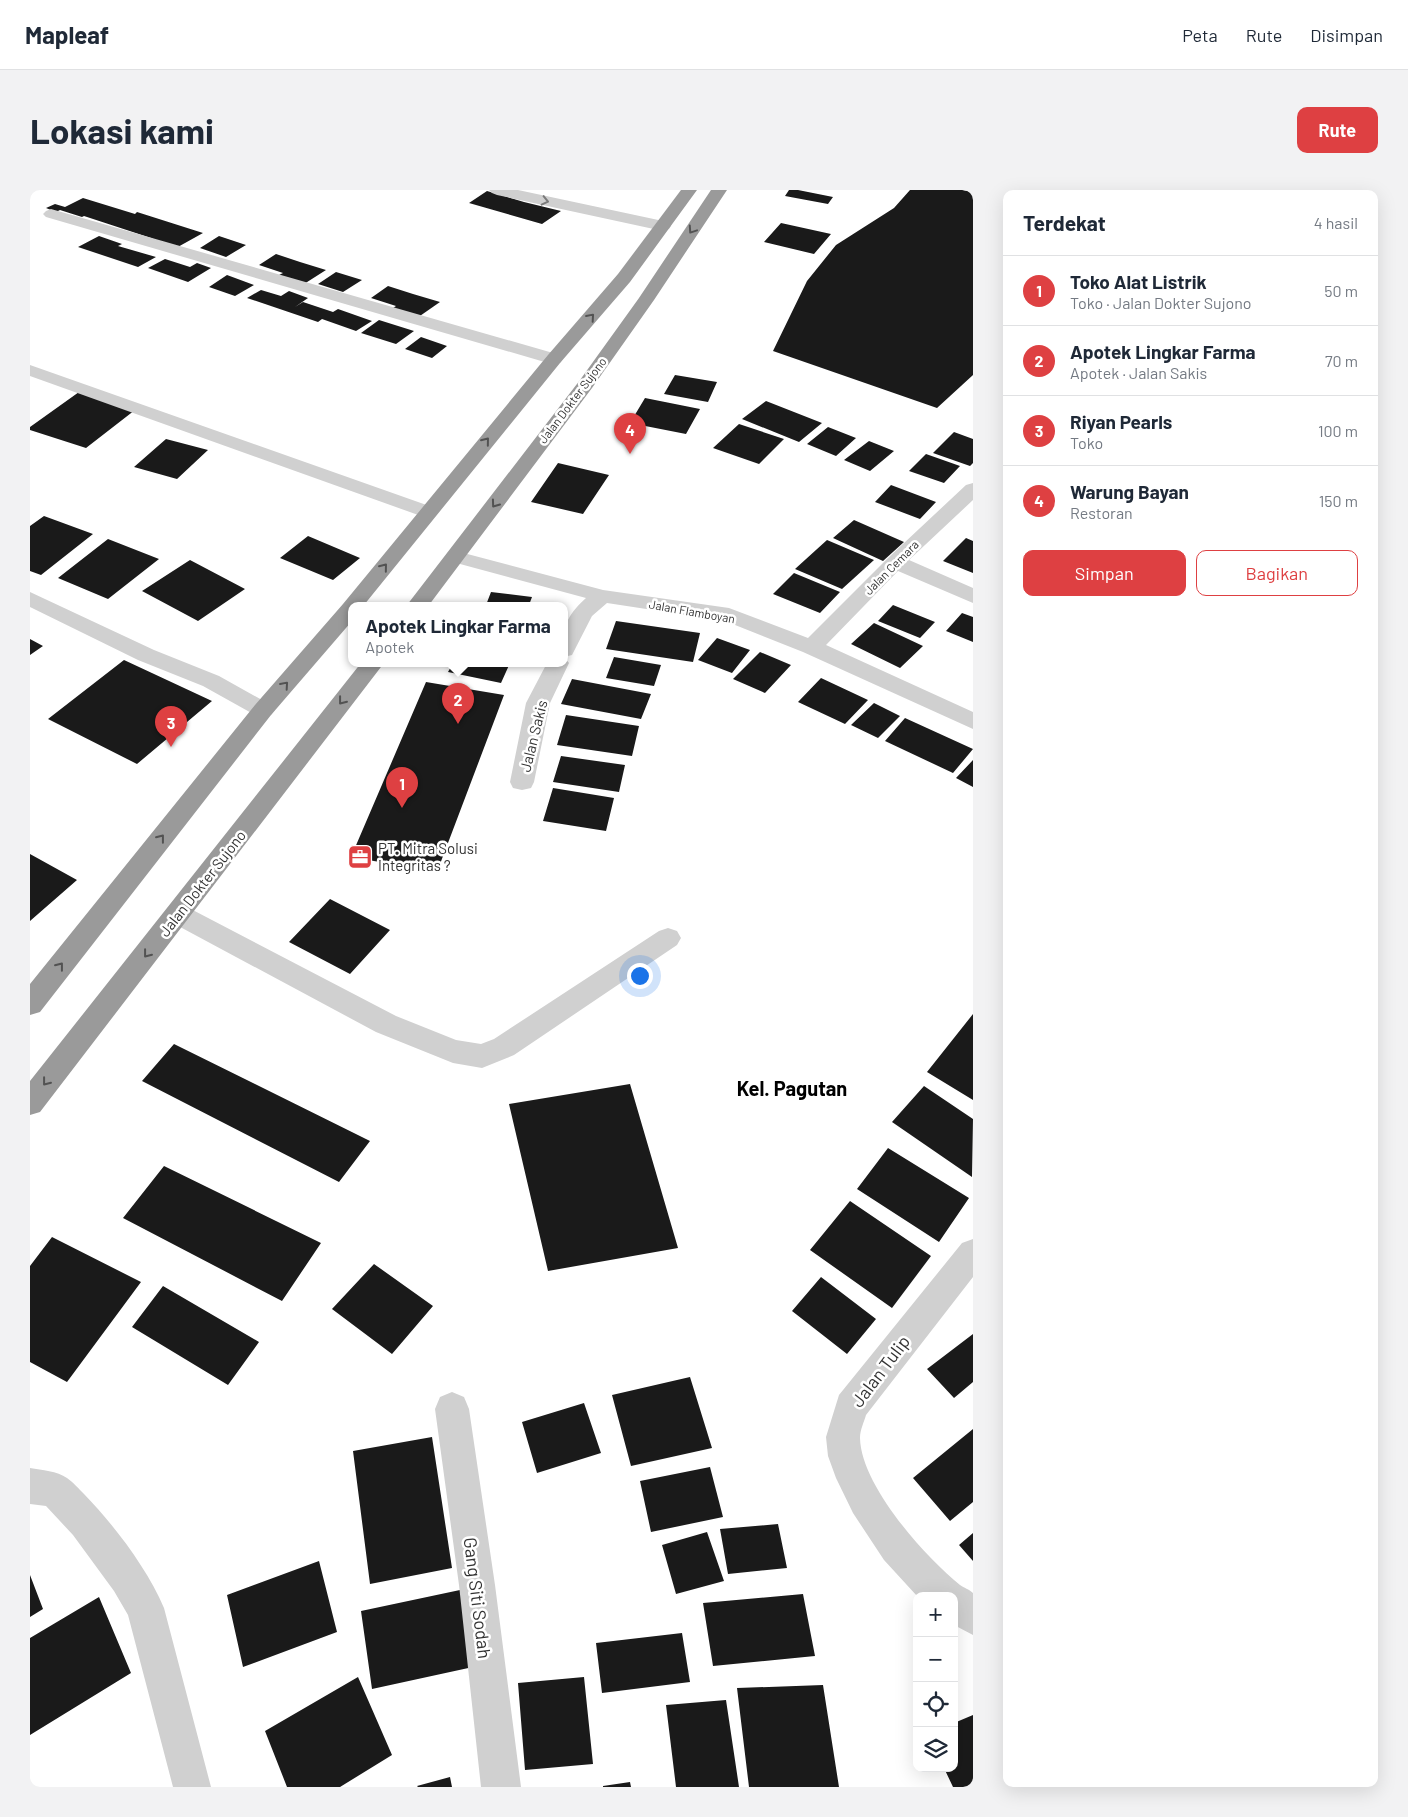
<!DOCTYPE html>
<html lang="id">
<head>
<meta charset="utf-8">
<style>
  body { margin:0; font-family:Barlow,sans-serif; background:#f2f2f3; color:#1f2937 }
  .controls { position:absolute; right:15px; bottom:15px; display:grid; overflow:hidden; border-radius:10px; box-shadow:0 5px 20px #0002 }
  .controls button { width:45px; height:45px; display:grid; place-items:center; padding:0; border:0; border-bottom:1px solid #e0e1e3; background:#fff; color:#1f2937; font:25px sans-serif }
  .you { position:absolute; left:609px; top:785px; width:18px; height:18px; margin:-12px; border:4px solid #fff; border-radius:50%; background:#1a73e8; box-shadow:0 0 0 8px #1a73e833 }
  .badge { display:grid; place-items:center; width:32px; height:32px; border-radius:50%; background:#de4042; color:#fff; font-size:16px; font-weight:700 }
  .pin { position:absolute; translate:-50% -41px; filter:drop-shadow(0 1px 2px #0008) }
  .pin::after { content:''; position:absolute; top:26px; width:18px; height:15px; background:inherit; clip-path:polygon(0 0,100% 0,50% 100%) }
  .popup { position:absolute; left:318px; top:412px; width:220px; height:65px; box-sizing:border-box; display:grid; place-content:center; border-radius:10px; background:#fff; filter:drop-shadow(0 1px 4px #0005); font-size:16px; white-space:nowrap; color:#747a83 }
  .popup b { font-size:19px; color:#1f2937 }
  .popup::after { content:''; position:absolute; left:50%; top:100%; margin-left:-10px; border:10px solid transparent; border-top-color:#fff }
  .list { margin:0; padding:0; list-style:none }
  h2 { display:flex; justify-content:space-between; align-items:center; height:65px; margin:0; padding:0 20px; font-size:21px }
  h2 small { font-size:16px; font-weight:400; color:#747a83 }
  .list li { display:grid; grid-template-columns:32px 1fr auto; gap:15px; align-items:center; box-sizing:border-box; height:70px; padding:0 20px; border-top:1px solid #e0e1e3 }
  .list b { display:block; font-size:19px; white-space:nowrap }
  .list p { margin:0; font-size:16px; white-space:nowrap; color:#747a83 }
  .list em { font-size:16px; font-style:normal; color:#747a83 }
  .actions { display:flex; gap:10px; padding:15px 20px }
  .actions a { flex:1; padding:11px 0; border:1px solid #de4042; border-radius:10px; text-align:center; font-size:18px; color:#de4042 }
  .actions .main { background:#de4042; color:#fff }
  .icon { flex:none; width:28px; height:28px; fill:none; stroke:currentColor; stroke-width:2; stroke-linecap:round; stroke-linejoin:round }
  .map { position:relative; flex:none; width:943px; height:1597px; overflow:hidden; border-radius:10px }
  header { display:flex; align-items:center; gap:30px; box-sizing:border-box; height:70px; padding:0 25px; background:#fff; border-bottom:1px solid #e0e1e3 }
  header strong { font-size:24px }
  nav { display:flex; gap:28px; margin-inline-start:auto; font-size:18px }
  .intro { display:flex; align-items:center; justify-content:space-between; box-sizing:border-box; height:120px; padding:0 30px }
  h1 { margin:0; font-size:35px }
  .button { padding:12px 22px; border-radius:10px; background:#de4042; color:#fff; font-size:18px; font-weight:700 }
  main { display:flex; gap:30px; padding:0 30px }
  aside { flex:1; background:#fff; border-radius:10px; box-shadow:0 5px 20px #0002 }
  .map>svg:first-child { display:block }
  .building { fill:#1a1a1a }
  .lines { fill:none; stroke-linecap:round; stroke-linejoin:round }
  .minor { fill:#d0d0d0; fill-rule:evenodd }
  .highway { fill:#9a9a9a; fill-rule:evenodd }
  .oneway { stroke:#7a7a7a }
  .oneway2 { stroke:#525252 }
  .labels { text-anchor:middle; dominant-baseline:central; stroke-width:5; stroke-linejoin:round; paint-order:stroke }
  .far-street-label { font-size:12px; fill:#333; stroke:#fff }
  .street-label { font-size:15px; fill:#333; stroke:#fff }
  .poi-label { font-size:15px; fill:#333; stroke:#fff; text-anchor:start }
  .near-street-label { font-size:18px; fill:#333; stroke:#fff }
  .district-label { font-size:20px; font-weight:bold; fill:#000; stroke:#fff }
</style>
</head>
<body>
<header>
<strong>Mapleaf</strong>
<nav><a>Peta</a><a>Rute</a><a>Disimpan</a></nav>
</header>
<div class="intro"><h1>Lokasi kami</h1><a class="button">Rute</a></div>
<main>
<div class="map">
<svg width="943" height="1597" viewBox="0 0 943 1597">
  <rect width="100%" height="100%" fill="#fff"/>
  <path class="building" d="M759 0H768L803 7 798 14 755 6Z
    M880 0H932L943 2V185L907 218 743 161 777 91 806 55 864 18Z
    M457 1 494 12 531 21 512 34 439 13Z
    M53 8 105 24 107 22 173 43 146 58 121 48 54 26 52 27 30 20 26 22 16 18 25 14 35 17Z
    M751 33 801 44 784 64 734 52Z
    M69 46 92 54 88 56 126 67 108 77 48 57Z
    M189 46 216 55 196 67 170 58Z
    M246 64 270 72 296 80 274 94 249 85 253 83 229 75Z
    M135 69 160 77 167 73 181 78 158 92 118 78Z
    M306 82 332 90 313 102 288 94Z
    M197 85 224 95 205 106 179 97Z
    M358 96 383 104 410 112 387 128 360 120 366 116 341 108Z
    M231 100 251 106 259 101 278 108 265 117 273 112 303 122 308 119 342 131 326 141 292 129 288 132 217 108Z
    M349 130 384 141 366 154 331 143Z
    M391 147 417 156 402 168 375 159Z
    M645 185 687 192 678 212 634 204Z
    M49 202 105 220 56 258 0 240V237Z
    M615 208 670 219 656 244 600 233Z
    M736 211 792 233 769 252 712 229Z
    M709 234 754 249 729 274 683 258Z
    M798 237 826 248 806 266 777 254Z
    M924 242 943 249V273L940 276 903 263Z
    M136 249 178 260 147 289 104 277Z
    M839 251 864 261 840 281 814 270Z
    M896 264 930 276 914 293 879 281Z
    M528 273 579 285 553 324 501 312Z
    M861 295 906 312 890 329 845 312Z
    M14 326 63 344 11 385 0 381V336Z
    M824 330 874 352 853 371 803 348Z
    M278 346 330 368 303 390 250 368Z
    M936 348 943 351V383L913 371Z
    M78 349 129 369 78 409 28 388Z
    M797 350 844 370 812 399 765 379Z
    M160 370 215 399 168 431 112 401Z
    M764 383 810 402 790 423 743 404Z
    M461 402 502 407 499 415H456Z
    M863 415 905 432 890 448 848 431Z
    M932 423 943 427V452L916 441Z
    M586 431 670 443 663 472 576 459Z
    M844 433 893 456 870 478 821 454Z
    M687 448 720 460 702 483 668 470Z
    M0 449 13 456 0 465Z
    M730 462 761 475 735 503 703 489Z
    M584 467 631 475 624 496 576 488Z
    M94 470 182 511 107 574 18 529Z
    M423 473H480L471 493 418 482Z
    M791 488 838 510 815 534 768 512Z
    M542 489 621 504 611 529 531 514Z
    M396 492 474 505 407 682 321 667Z
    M844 513 870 526 848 548 821 535Z
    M536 525 609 536 602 566 527 555Z
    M875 528 943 559 923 583 855 551Z
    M531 566 595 575 589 602 523 592Z
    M943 570V597L926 588Z
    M523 598 584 608 576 641 513 631Z
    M0 664 47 690 0 731Z
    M300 709 360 740 320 784 259 752Z
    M943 824V910L897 882Z
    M144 854 340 951 309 992 112 891Z
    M600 894 648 1058 518 1081 479 914Z
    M894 896 943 929 942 987 862 932Z
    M858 958 939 1008 909 1052 827 999Z
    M134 976 291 1053 252 1111 93 1028Z
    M820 1011 901 1066 862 1118 780 1060Z
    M22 1047 111 1092 37 1192 0 1172V1076Z
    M344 1074 403 1116 362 1164 302 1119Z
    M791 1087 846 1129 817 1164 762 1121Z
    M133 1096 229 1152 198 1195 102 1137Z
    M943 1144V1192L924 1208 897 1179Z
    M660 1187 682 1258 601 1276 582 1205Z
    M554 1213 571 1263 507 1283 492 1232Z
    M943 1239V1312L920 1331 883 1288Z
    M402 1247 422 1378 340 1394 323 1261Z
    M680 1277 693 1327 621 1342 610 1291Z
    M748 1334 757 1378 698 1384 690 1339Z
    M677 1342 694 1391 646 1404 632 1355Z
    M943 1343V1371L929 1355Z
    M289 1371 307 1442 213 1477 197 1405Z
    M0 1385 13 1419 0 1427Z
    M430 1400 443 1477 342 1499 331 1421Z
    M773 1404 785 1466 683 1476 673 1413Z
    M69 1407 101 1483 0 1545V1448Z
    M652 1443 660 1492 572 1503 566 1453Z
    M328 1487 362 1565 310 1597H257L235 1541Z
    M554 1487 563 1574 495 1580 488 1493Z
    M793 1495 809 1597H719L707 1498Z
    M696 1510 709 1597H646L636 1515Z
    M943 1525V1597H923L914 1578H924V1533Z
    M420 1587 422 1597H388L387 1596Z
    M600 1592 601 1597H573V1596Z"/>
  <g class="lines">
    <path class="minor" d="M459 0H488L633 31 639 33 641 36 639 39 633 41 467 5 462 3Z
      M21 19 530 165 533 169 530 173 524 174 518 173 16 27 13 24 16 21Z
      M0 175 405 318 408 322 405 326 398 328 391 326 0 186Z
      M943 293V310L879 370 943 398V413L868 381 796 455 943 522V539L773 462 695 431 577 413 562 426 542 465 534 467C534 438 533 429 556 408L419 371 416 367 419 363 426 361 573 400 699 418 778 448 858 368 936 295Z
      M0 402 124 460 189 486 241 515 245 520 241 525 233 528 225 525 173 496 108 470 0 417Z
      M534 467 539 473 520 513 504 592 501 598 492 600 483 598 480 592 496 513 517 473H534Z
      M148 714 157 717 366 826 426 850 451 854 464 849 629 741 638 738 647 741 651 748 647 755 484 865 452 878 423 873 346 842 139 731 135 724 139 717Z
      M943 1049V1087L836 1225C834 1232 830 1240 830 1248 831 1295 894 1366 930 1395 934 1398 939 1399 943 1403V1445L924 1435V1406H887L854 1370 823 1323 806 1288 798 1266 796 1247 809 1205 932 1053Z
      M422 1202 434 1207 439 1219 465 1395 491 1597H451L429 1395 405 1219 410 1207Z
      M0 1278C12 1280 27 1281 37 1288 43 1292 49 1299 54 1304 84 1335 117 1378 134 1418L181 1597H143L98 1425 84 1401 43 1345 16 1316 0 1314Z"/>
    <path class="highway" d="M651 0H667L600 92 530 173 334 415H322V431L241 525 10 822 0 825V794L225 515 313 414 518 165 588 84Z
      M681 0H697L624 110 562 198 399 415H377L550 190 609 108Z
      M331 473H354L10 922 0 925V891Z"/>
  </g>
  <defs><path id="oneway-chevron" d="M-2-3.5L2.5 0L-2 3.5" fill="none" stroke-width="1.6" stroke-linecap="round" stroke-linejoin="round" transform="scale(1.25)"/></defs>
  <use class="oneway" href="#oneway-chevron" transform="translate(515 11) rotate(13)"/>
  <g class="oneway2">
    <use href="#oneway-chevron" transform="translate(662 40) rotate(124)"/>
    <use href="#oneway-chevron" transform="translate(561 127) rotate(-49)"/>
    <use href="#oneway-chevron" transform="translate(456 251) rotate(-51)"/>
    <use href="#oneway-chevron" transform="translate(465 314) rotate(126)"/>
    <use href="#oneway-chevron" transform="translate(354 377) rotate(-51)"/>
    <use href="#oneway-chevron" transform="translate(255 495) rotate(-49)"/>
    <use href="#oneway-chevron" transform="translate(312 511) rotate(128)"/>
    <use href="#oneway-chevron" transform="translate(131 648) rotate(-52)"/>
    <use href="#oneway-chevron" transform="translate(117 764) rotate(128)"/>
    <use href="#oneway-chevron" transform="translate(30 776) rotate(-52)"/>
    <use href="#oneway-chevron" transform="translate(16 892) rotate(128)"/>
  </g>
  <defs>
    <symbol id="office-square" viewBox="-11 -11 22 22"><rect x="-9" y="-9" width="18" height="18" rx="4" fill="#de4042" stroke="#fff"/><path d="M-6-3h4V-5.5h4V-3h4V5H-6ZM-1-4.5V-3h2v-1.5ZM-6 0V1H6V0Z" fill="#fff"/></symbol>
  </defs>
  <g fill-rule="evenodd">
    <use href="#office-square" x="316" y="653" width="28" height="28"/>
  </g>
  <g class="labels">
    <g class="far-street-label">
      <text transform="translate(542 210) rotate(-53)">Jalan Dokter Sujono</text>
      <text transform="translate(861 377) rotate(-45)">Jalan Cemara</text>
      <text transform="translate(662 421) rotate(10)">Jalan Flamboyan</text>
    </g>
    <g class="street-label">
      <text transform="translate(503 546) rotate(-76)">Jalan Sakis</text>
      <text transform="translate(172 693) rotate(-52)">Jalan Dokter Sujono</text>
    </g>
    <g class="poi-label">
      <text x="348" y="658">PT. Mitra Solusi<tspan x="348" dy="17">Integritas ?</tspan></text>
    </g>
    <g class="near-street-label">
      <text transform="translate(850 1181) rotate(-53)">Jalan Tulip</text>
      <text transform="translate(448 1408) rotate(83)">Gang Siti Sodah</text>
    </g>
    <g class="district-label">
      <text x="762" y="898">Kel. Pagutan</text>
    </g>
  </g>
</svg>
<div class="controls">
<button>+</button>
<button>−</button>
<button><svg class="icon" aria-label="locate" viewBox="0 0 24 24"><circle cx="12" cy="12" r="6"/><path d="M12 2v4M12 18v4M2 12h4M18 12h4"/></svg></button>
<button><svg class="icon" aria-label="layers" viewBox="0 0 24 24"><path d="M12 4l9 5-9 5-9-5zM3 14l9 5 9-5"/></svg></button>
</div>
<div class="you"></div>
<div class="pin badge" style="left:372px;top:618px">1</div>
<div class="pin badge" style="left:428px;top:534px">2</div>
<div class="popup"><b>Apotek Lingkar Farma</b>Apotek</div>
<div class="pin badge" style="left:141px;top:557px">3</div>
<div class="pin badge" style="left:600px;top:264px">4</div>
</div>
<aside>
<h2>Terdekat<small>4 hasil</small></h2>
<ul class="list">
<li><span class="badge">1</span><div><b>Toko Alat Listrik</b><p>Toko · Jalan Dokter Sujono</p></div><em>50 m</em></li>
<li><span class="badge">2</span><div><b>Apotek Lingkar Farma</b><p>Apotek · Jalan Sakis</p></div><em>70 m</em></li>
<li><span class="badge">3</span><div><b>Riyan Pearls</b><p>Toko</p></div><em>100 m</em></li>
<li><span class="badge">4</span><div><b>Warung Bayan</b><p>Restoran</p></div><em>150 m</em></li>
</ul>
<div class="actions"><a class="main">Simpan</a><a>Bagikan</a></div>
</aside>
</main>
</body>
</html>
